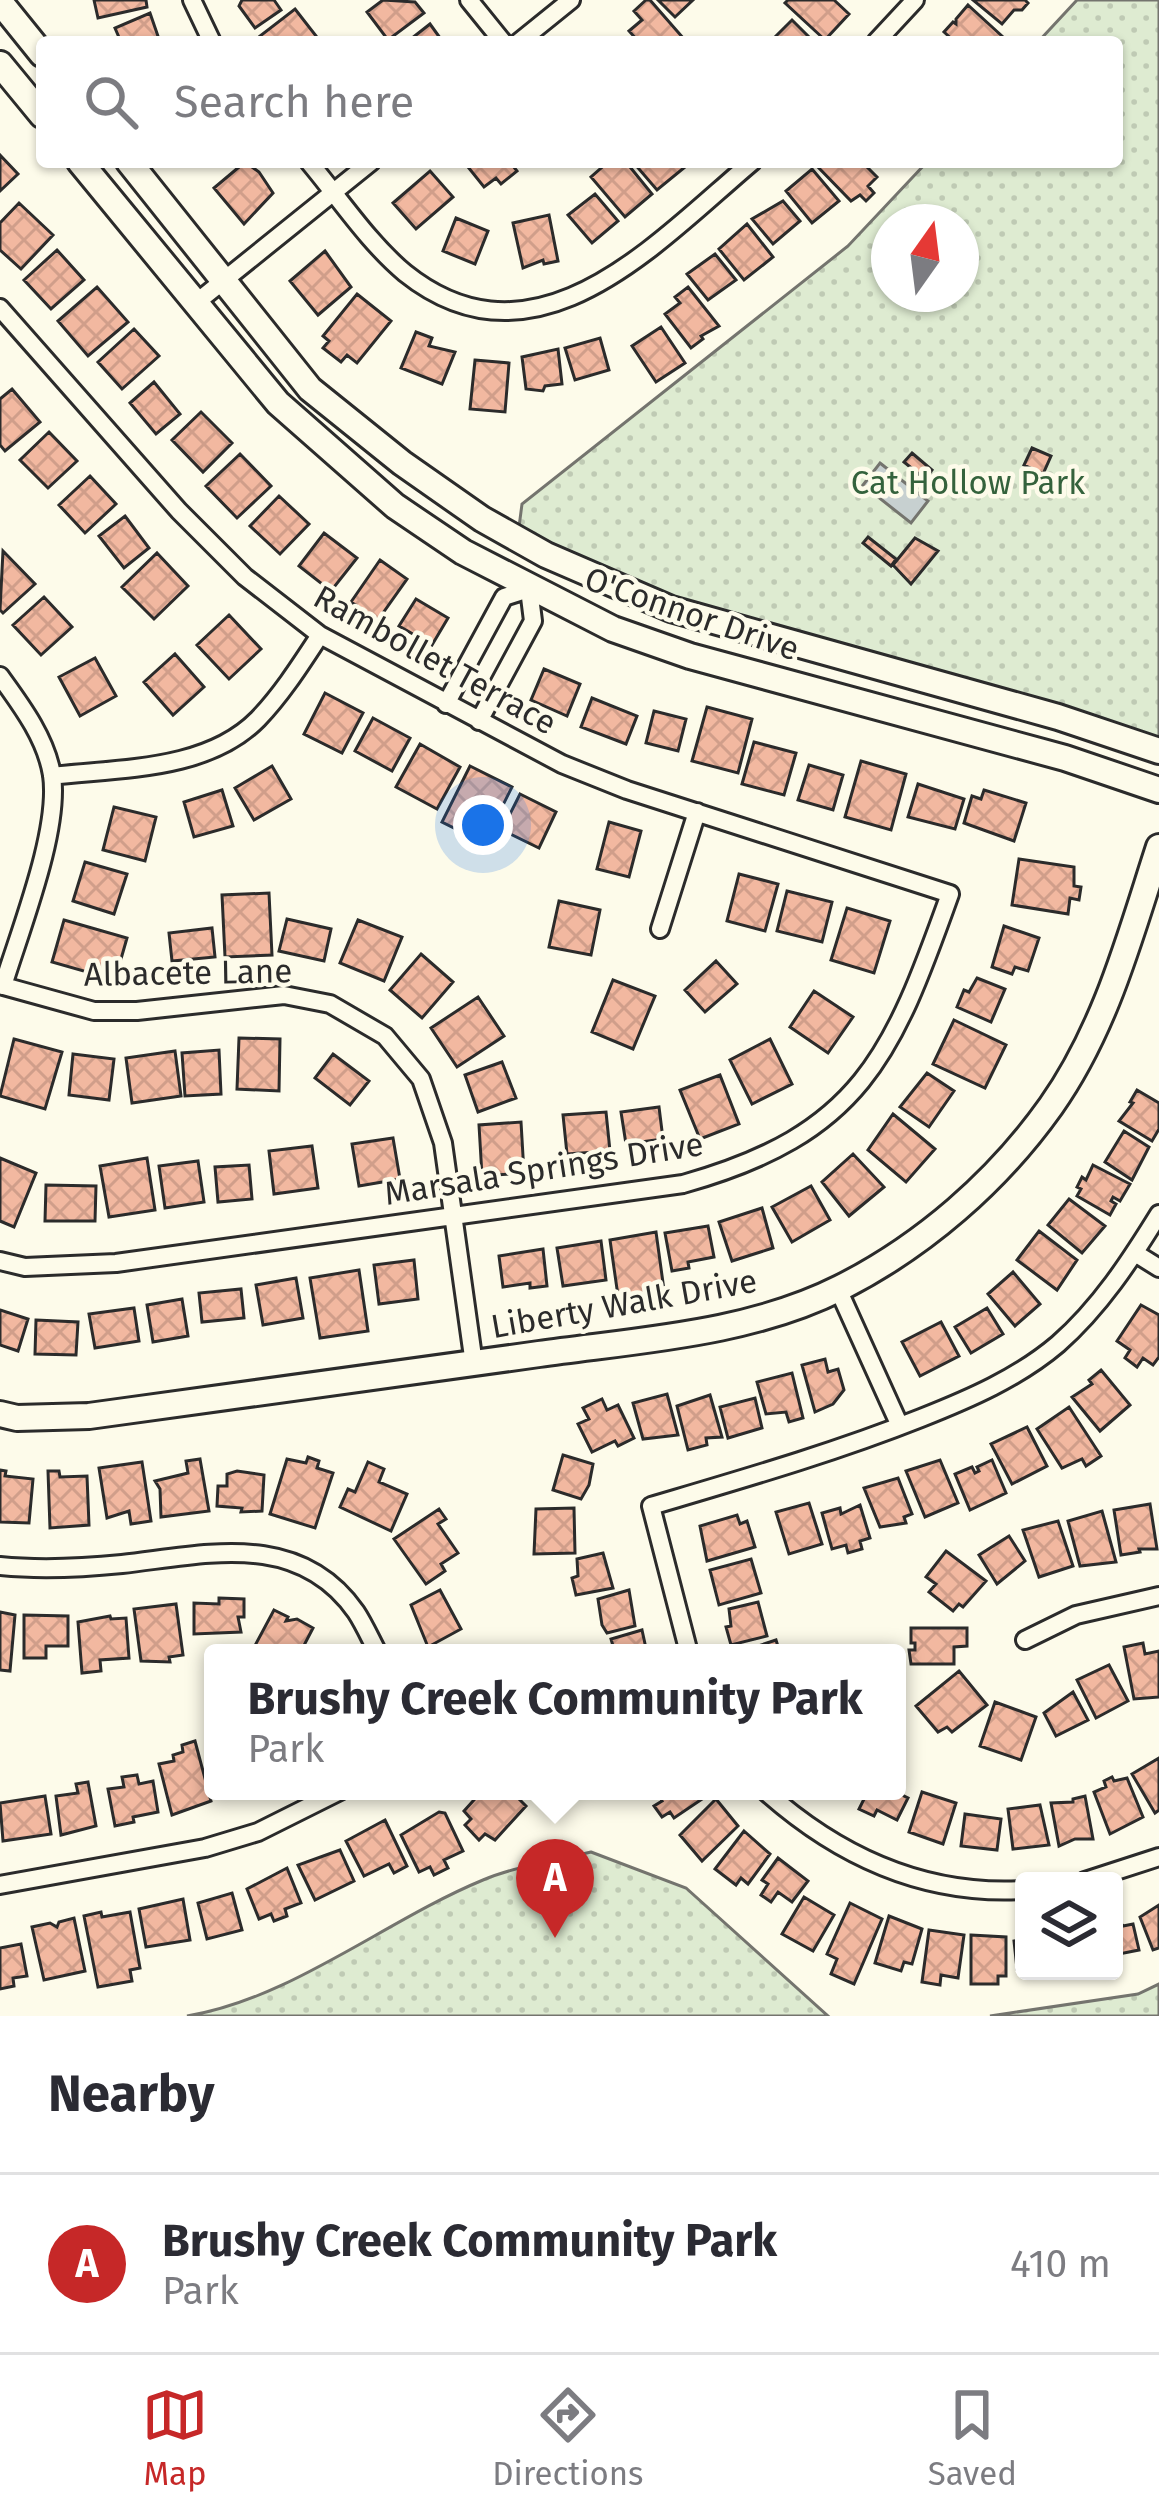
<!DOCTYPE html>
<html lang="en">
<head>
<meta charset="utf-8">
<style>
  body { margin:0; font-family:"Fira Sans",sans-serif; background:#f7f7f7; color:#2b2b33 }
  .controls { position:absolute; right:36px; bottom:36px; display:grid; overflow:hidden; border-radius:12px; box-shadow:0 3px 9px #0004 }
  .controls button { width:108px; height:108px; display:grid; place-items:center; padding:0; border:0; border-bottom:3px solid #e1e1e2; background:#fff; color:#2b2b33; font:60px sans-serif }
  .compass { position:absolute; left:871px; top:204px; width:108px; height:108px; border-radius:50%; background:#fff; box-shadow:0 3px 9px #0004; rotate:14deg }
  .you { position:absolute; left:483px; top:825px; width:42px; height:42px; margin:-30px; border:9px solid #fff; border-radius:50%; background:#1a73e8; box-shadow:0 0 0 18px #1a73e833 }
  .badge { display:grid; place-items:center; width:78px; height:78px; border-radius:50%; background:#c62828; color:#fff; font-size:39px; font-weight:700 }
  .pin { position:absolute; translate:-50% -99px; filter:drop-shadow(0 3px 6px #0008) }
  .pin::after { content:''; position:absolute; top:63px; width:42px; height:36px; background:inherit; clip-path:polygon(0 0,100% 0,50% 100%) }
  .popup { position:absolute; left:204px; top:1644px; width:702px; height:156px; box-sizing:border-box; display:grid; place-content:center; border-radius:12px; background:#fff; filter:drop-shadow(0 3px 9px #0005); font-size:39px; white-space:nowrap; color:#7c7c81 }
  .popup b { font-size:45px; color:#2b2b33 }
  .popup::after { content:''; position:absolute; left:50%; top:100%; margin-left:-24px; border:24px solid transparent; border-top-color:#fff }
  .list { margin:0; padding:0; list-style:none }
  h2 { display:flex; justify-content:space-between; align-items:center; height:156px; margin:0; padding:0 48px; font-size:51px }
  h2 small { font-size:39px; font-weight:400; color:#7c7c81 }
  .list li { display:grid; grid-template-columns:78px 1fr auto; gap:36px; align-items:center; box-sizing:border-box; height:180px; padding:0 48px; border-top:3px solid #e1e1e2 }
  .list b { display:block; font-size:45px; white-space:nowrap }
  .list p { margin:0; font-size:39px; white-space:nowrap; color:#7c7c81 }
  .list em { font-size:39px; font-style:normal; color:#7c7c81 }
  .icon { flex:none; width:66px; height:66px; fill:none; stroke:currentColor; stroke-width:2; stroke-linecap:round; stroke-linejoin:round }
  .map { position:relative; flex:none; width:1159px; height:2016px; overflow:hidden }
  .search { position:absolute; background:#fff; box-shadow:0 3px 9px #0004; left:36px; right:36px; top:36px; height:132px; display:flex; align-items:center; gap:30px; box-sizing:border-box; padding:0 42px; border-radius:12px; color:#7c7c81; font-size:45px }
  .sheet { height:336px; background:#fff }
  nav { display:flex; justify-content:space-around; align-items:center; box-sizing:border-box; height:168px; border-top:3px solid #e1e1e2; background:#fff; font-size:33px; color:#7c7c81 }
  nav a { display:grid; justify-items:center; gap:6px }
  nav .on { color:#c62828 }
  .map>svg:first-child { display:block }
  .park { fill:url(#park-dots); stroke:#74746e; stroke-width:3; fill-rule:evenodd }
  .water { fill:#c7d0d0; stroke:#74746e; stroke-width:3 }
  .building { fill:url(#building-cross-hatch); stroke:#2b2b2b; stroke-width:3 }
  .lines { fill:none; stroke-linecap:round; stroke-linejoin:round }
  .street-casing { stroke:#2b2b2b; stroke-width:22 }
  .secondary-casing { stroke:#2b2b2b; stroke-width:30 }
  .street { stroke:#fdfbea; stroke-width:16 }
  .secondary { stroke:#fdfbea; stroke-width:24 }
  .labels { text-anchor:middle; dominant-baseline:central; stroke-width:9; stroke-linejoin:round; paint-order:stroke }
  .park-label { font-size:33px; fill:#34623c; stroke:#fdfbea }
  .street-label { font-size:33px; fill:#2b2b2b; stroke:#fdfbea }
</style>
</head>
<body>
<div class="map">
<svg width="1159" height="2016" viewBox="0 0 1159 2016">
  <defs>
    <pattern id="park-dots" width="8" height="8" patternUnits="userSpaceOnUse" patternTransform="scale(3)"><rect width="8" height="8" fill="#deebd1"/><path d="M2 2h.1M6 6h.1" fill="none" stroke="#bfcab4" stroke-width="1.8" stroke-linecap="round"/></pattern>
    <pattern id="building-cross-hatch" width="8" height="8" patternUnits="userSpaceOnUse" patternTransform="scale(3)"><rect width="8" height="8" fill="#f2b8a0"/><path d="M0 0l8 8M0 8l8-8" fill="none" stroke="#d09e8a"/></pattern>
  </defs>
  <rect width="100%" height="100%" fill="#fdfbea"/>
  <path class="park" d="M1077 0H1159V739L698 606 609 572 519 527 522 504 848 246 927 162H1117V42H1038ZM889 222H961V294H889Z
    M591 1852 686 1888 828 2016H187C291 1999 386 1920 483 1880 516 1866 556 1861 591 1852Z
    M1159 1984V2016H990L1138 1994Z"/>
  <path class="water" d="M880 463 928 501 911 523 863 485Z"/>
  <path class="building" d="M94 0H146L147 7 98 18Z
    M242 0H274L281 10 255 28 239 6Z
    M383 0 415 2 424 13 388 40 367 12Z
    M646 0H650L684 39 680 42H639L629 31 642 20 634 11Z
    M658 0H693L675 17Z
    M788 0H834L849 14 825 40 785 3Z
    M973 0H1025L1028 3 1022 10H1014L1002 24Z
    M968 5 1003 37 998 42H955L944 32 953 22 956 24V19Z
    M295 9 320 41 264 42 260 36Z
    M150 13 160 42H121L115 28Z
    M792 20 814 42H770Z
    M430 24 443 42H407Z
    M0 155 18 174 0 191Z
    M245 162 259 172 273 193 244 224 214 188Z
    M464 162H510L517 171 501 184 496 178 484 187Z
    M626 162 652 194 625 217 591 177 608 162Z
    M633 162H681L685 167 657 190Z
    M819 162H862L877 177 868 186 874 193 866 201 860 195 851 201 816 165Z
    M812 169 839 201 812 223 786 191Z
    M430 171 453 197 416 229 393 203Z
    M595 194 618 221 592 243 568 215Z
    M783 201 800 221 773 244 752 219Z
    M19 203 53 235 21 269 0 250V223Z
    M549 215 558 261 544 264 543 260 523 268 513 223Z
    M456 218 488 231 475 264 443 251Z
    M747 224 773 257 744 280 719 249Z
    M57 250 84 280 51 309 24 280Z
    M325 251 351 287 318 315 290 281Z
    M715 254 736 280 708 300 687 274Z
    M97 287 128 322 88 356 58 321Z
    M688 287 719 326 701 336 703 339 691 348 665 314 680 303 675 297Z
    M357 294 391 321 357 363 347 355 341 362 323 348 329 341 323 336Z
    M661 327 685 363 656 382 632 346Z
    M134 329 159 356 122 389 98 362Z
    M416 332 432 338 429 346 455 352 442 384 401 368Z
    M600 338 609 370 575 380 565 348Z
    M558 349 562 384 545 386 543 391 526 389 522 357Z
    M475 360 509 363 505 412 470 409Z
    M154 382 180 414 156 434 130 403Z
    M12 389 40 422 5 451 0 445V399Z
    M201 412 232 443 203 472 172 440Z
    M49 432 77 461 48 488 20 460Z
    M1032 448 1051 456 1043 474 1024 465Z
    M912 453 932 470 925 479 904 462Z
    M240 454 271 486 237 518 206 486Z
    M90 476 116 504 85 533 59 505Z
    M279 496 309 524 280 554 250 526Z
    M125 516 149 548 124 568 99 536Z
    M324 533 357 558 331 591 299 566Z
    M868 537 896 559 891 566 863 543Z
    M915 538 938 551 911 584 893 565Z
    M3 551 35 584 3 613 0 610Z
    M157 553 188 586 154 619 122 587Z
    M380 560 407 579 378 620 351 602Z
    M44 597 72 627 41 655 13 625Z
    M416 599 448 618 432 645 399 626Z
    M229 615 261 649 229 679 197 645Z
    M175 654 204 687 173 715 144 682Z
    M95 658 116 696 80 716 59 677Z
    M544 669 580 684 567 716 531 700Z
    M325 693 363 713 342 753 304 734Z
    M592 698 637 716 626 744 581 727Z
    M707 707 752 719 738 773 692 761Z
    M654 711 686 719 678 751 646 743Z
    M373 718 410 738 392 771 355 751Z
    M754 742 796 753 784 795 742 784Z
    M420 744 460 767 437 809 396 787Z
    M861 761 906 774 891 830 845 817Z
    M809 765 843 775 833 810 798 800Z
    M272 766 291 799 254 820 235 788Z
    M470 766 512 787 484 843 442 822Z
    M918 784 964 799 955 829 908 817Z
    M222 790 233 826 194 837 184 802Z
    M984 790 1026 803 1014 841 964 823 972 796 981 799Z
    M520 794 556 812 539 848 502 830Z
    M114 807 156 817 145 861 103 850Z
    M609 822 641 831 629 877 597 869Z
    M1019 859 1074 867V886L1081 887 1079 900 1070 898 1068 914 1012 905Z
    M85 862 127 874 114 914 73 901Z
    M739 874 778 884 765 931 727 921Z
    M787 891 832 902 822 942 777 931Z
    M269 893 272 955 225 957 222 895Z
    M559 901 600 910 591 955 549 947Z
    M847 908 890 921 874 973 831 960Z
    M287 919 331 929 324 961 279 951Z
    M64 920 127 938 115 980 52 962Z
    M358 920 402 937 384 981 340 963Z
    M1004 926 1039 938 1028 971 1015 967 1012 974 992 967Z
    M212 928 215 957 172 961 169 933Z
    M421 954 453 982 422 1018 390 990Z
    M716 961 737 984 705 1012 685 990Z
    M977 978 1005 989 991 1022 957 1007 964 990 969 992Z
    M613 980 655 996 633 1049 592 1032Z
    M814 991 853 1017 828 1053 790 1027Z
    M478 997 504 1036 457 1067 431 1028Z
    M954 1020 1006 1045 985 1088 933 1064Z
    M239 1038 280 1039 279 1091 237 1089Z
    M14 1039 62 1052 45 1109 0 1096Z
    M770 1039 792 1084 752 1104 730 1060Z
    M219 1050 221 1094 185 1096 182 1053Z
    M175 1051 181 1096 132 1103 126 1058Z
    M73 1054 114 1059 109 1100 69 1095Z
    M333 1054 369 1081 350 1105 315 1078Z
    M502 1062 516 1098 478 1112 465 1075Z
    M927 1073 954 1091 929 1127 900 1107Z
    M720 1075 739 1124 700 1139 680 1090Z
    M1137 1090 1159 1103V1129L1152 1141 1119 1121 1133 1103 1130 1102Z
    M659 1107 663 1139 626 1144 621 1112Z
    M606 1112 610 1151 567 1154 563 1115Z
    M893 1114 935 1149 906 1182 868 1150Z
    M521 1122 524 1173 482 1176 479 1125Z
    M1124 1131 1149 1147 1132 1180 1105 1162Z
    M393 1138 400 1179 359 1186 352 1144Z
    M312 1146 318 1188 274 1194 269 1151Z
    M853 1154 884 1187 849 1216 822 1182Z
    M0 1158 36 1173 14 1227 0 1221Z
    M147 1158 155 1210 109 1217 100 1166Z
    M198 1161 204 1202 165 1208 159 1166Z
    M249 1165 252 1199 218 1202 215 1167Z
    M1093 1165 1130 1184 1120 1201 1113 1197 1111 1201 1116 1204 1110 1215 1077 1196 1081 1189 1077 1187 1082 1177 1086 1180Z
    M46 1185 96 1186 95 1221H45Z
    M811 1186 830 1220 792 1242 772 1207Z
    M1069 1199 1105 1226 1082 1253 1048 1225Z
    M762 1208 773 1248 732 1261 719 1222Z
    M708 1226 714 1257 688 1262 689 1268 672 1271 665 1233Z
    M1039 1231 1077 1260 1057 1290 1017 1260Z
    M656 1232 664 1290 650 1292 651 1301 632 1303 631 1295 618 1296 610 1240Z
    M601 1241 606 1280 563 1286 557 1248Z
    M543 1249 547 1286 530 1288V1283L503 1287 499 1256Z
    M414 1260 418 1299 379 1304 374 1265Z
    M359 1270 368 1331 320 1338 310 1278Z
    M1013 1272 1040 1304 1015 1326 988 1294Z
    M296 1278 303 1318 263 1325 256 1285Z
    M241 1289 244 1318 202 1322 199 1293Z
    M182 1299 188 1336 153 1342 147 1305Z
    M1141 1305 1159 1315V1357L1153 1365 1143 1358 1137 1367 1125 1358 1130 1350 1117 1341Z
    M134 1308 139 1341 95 1348 89 1314Z
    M987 1308 1003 1334 971 1353 955 1327Z
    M0 1310 28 1319 18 1351 0 1345Z
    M36 1320 78 1322 76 1355 35 1354Z
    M941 1322 959 1356 920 1376 902 1342Z
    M825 1359 828 1372 838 1369 844 1390 833 1404 815 1412 802 1365Z
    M1101 1370 1130 1405 1100 1431 1072 1397 1092 1384 1089 1380Z
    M792 1373 803 1418 789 1422 786 1412 766 1414 757 1382Z
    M667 1394 678 1435 643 1439 633 1403Z
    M710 1395 722 1437 706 1438 707 1445 688 1450 677 1406Z
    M755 1398 762 1428 728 1438 720 1407Z
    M602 1399 607 1410 618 1405 634 1438 618 1446 615 1441 592 1452 578 1424 589 1419 583 1408Z
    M1069 1407 1101 1456 1086 1466 1082 1459 1062 1468 1037 1429Z
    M1027 1427 1047 1466 1012 1484 991 1444Z
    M563 1455 593 1464 589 1485 581 1499 553 1490Z
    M308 1457 319 1461 317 1468 333 1473 315 1528 270 1514 287 1459 306 1463Z
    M200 1459 209 1511 161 1517 160 1489 155 1481 188 1473 186 1461Z
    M940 1460 958 1503 925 1517 906 1471Z
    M992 1460 1006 1493 970 1510 955 1474 972 1467 975 1473 979 1471 977 1467Z
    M142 1462 151 1521 131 1524 129 1511 107 1518 99 1468Z
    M368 1462 384 1469 379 1482 407 1494 391 1531 340 1507 348 1489 355 1492Z
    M0 1470 6 1471 5 1476 33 1479 29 1523 0 1522Z
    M48 1471H59L60 1477 87 1476 89 1525 50 1528Z
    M237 1471 264 1475 262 1511 241 1512 242 1508 217 1506 218 1486H227V1474Z
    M898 1478 912 1514 904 1517 906 1523 880 1527 864 1488Z
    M809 1503 822 1544 789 1554 776 1512Z
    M1150 1504 1157 1549H1139L1140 1552 1121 1555 1114 1510Z
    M860 1505 870 1538 860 1541 862 1549 848 1553 846 1545 832 1549 822 1513 840 1508 841 1514Z
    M574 1508 575 1553 534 1554 536 1509Z
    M439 1509 446 1519 438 1524 458 1553 441 1564 445 1571 426 1584 394 1539Z
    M1102 1511 1116 1562 1080 1566 1068 1521Z
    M737 1515 740 1524 747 1521 755 1547 707 1561 700 1526Z
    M1058 1521 1073 1566 1039 1577 1023 1530Z
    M1009 1536 1025 1561 997 1584 979 1555Z
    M946 1551 986 1581 963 1607 959 1604 953 1611 929 1592 936 1584 926 1577Z
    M603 1553 613 1588 576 1595 572 1578 578 1576 577 1559Z
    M751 1559 761 1593 719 1605 710 1570Z
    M440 1590 461 1629 428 1647 411 1605Z
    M629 1590 635 1626 607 1633 602 1625 598 1599Z
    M219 1598 244 1599V1617H238L241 1632 194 1634V1603L219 1604Z
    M758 1602 767 1636 731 1645 726 1627 731 1626 729 1609Z
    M176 1604 183 1655 169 1657 170 1662 141 1661 134 1609Z
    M274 1610 288 1617 286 1621 297 1619 313 1628 300 1653H251Z
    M0 1612 15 1615 10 1671 0 1670Z
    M24 1615 68 1616V1646H46V1658H24Z
    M110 1616 111 1619 126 1618 129 1658 100 1660 101 1671 82 1673 78 1622Z
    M911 1628H967V1646L954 1647V1664H911L909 1650H915V1643H911Z
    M642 1630 647 1653H615L611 1639Z
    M776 1640 780 1653H737Z
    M1143 1643 1145 1654 1159 1651V1697L1134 1699 1124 1647Z
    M1109 1665 1128 1701 1096 1718 1077 1680Z
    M959 1671 987 1705 952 1732 947 1727 938 1732 916 1706Z
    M1073 1692 1088 1720 1056 1736 1044 1713Z
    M995 1702 1036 1717 1021 1760 980 1746Z
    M195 1741 211 1801 172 1815 159 1764 174 1761 173 1755 183 1752 182 1745Z
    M1159 1758V1810L1155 1813 1132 1774Z
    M137 1775 139 1784 153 1781 158 1812 133 1817 134 1822 115 1826 108 1789 124 1787 122 1777Z
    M1112 1777 1114 1781 1127 1778 1143 1817 1110 1834 1094 1792 1106 1787 1104 1781Z
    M897 1781 903 1784 898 1793 908 1798 897 1820 877 1810 874 1816 859 1809 868 1791H897Z
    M88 1782 96 1826 61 1835 56 1796 78 1793 76 1784Z
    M482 1791H511L526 1806 495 1840 485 1834 479 1840 465 1825 471 1819 464 1811Z
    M655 1791H709L711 1793 674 1818 670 1812 662 1817 654 1806 662 1801Z
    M922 1792 956 1803 943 1844 909 1832Z
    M45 1796 51 1834 3 1841 0 1803Z
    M1085 1796 1093 1839H1075L1059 1846 1051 1803 1073 1802V1799Z
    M716 1799 738 1826 702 1861 680 1835Z
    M1040 1805 1049 1845 1013 1849 1008 1809Z
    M439 1812 445 1813 463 1851 444 1860 448 1868 434 1875 430 1867 419 1872 401 1835Z
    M965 1814 1001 1819 997 1850 961 1846Z
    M385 1820 407 1866 394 1873 389 1864 364 1876 346 1841Z
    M744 1831 770 1854 748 1884 741 1878 736 1885 715 1869Z
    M340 1850 354 1881 315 1900 298 1865Z
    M778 1858 808 1881 792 1902 778 1892 771 1902 761 1895 768 1884 762 1880Z
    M287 1868 301 1903 285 1909 287 1916 274 1921 271 1914 259 1919 247 1889Z
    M232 1893 242 1930 207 1939 198 1903Z
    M804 1897 834 1915 813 1951 782 1934Z
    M183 1899 190 1940 146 1947 139 1909Z
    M850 1903 882 1919 854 1984 831 1974 837 1959 827 1954Z
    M1159 1905V1948L1153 1950 1140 1917Z
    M101 1912 102 1917 130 1912 140 1968 130 1970 132 1981 98 1987 84 1916Z
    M889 1916 922 1929 912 1964 904 1962 901 1971 875 1963Z
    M74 1918 85 1971 44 1980 32 1927 50 1923 57 1927 59 1922Z
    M1119 1920 1123 1926 1133 1924 1139 1950 1114 1955V1921Z
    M929 1930 964 1935 958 1978 941 1975 940 1985 922 1982Z
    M971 1935 1006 1937V1976H998V1984H971Z
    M1024 1939V1968L1017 1969 1014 1941Z
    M21 1944 27 1976 13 1978 14 1986 0 1989V1948Z"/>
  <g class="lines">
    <defs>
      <path id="street" d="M192 0 212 42
        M469 0 503 42
        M519 42 571 0
        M876 42 915 0
        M309 162C340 199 368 242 405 273 536 378 657 242 752 162
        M197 302 371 162
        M0 308 179 511 245 577 320 635 562 764 627 790 950 894C892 1056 861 1134 683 1184L116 1263 25 1267 0 1261
        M0 676C21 705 46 738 52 775 60 831 20 930 3 986
        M446 704 504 597 529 589
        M479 721 533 621 529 589
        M52 776C120 768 207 771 258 719 282 694 301 664 320 635
        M660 929 697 812
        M0 985 94 1011H137L284 995 330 1004 385 1036 421 1079 443 1143 474 1364
        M1135 1253 1159 1268
        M838 1289 900 1426
        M0 1566C40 1570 82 1568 122 1564 204 1555 298 1529 356 1612 364 1624 371 1640 378 1653
        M1025 1640 1076 1615 1159 1596
        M689 1653 651 1506C742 1479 833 1453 921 1418 969 1399 1018 1378 1058 1344 1100 1307 1130 1261 1159 1214
        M765 1791C839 1857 924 1896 1024 1890
        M1085 1881 1159 1857
        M0 1885 205 1848 258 1832 340 1791"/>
      <path id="secondary" d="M0 2 42 54
        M0 64 42 115
        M80 162 278 403 395 506 463 552 613 629 690 656 1065 758 1159 790
        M129 162 310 389 402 463 482 519 546 555 671 609 1058 717 1159 751
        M0 1414 17 1418 89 1416C239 1396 389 1376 539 1354 638 1340 749 1334 840 1288 923 1246 997 1182 1051 1106 1106 1028 1130 936 1159 847"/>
    </defs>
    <use href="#street" class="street-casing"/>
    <use href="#secondary" class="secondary-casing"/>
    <use href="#street" class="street"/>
    <use href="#secondary" class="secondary"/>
  </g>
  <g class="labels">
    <g class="park-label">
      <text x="968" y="483">Cat Hollow Park</text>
    </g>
    <g class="street-label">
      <text transform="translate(692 614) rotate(19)">O'Connor Drive</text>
      <text transform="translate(435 660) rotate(29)">Rambollet Terrace</text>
      <text transform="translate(188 973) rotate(-1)">Albacete Lane</text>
      <text transform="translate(544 1169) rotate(-9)">Marsala Springs Drive</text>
      <text transform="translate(624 1304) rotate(-10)">Liberty Walk Drive</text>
    </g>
  </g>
</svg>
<div class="controls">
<button><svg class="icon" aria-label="layers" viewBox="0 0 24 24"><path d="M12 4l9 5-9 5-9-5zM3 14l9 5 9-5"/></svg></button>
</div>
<svg class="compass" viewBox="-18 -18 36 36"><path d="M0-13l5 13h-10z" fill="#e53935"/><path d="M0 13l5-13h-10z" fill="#7c7c81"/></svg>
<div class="you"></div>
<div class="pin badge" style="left:555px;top:1938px">A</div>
<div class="popup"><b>Brushy Creek Community Park</b>Park</div>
<div class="search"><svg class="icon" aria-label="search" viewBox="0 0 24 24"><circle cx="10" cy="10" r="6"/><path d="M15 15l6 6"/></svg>Search here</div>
</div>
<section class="sheet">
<h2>Nearby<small></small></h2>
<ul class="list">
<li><span class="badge">A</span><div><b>Brushy Creek Community Park</b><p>Park</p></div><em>410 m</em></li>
</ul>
</section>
<nav>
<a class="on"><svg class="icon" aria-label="map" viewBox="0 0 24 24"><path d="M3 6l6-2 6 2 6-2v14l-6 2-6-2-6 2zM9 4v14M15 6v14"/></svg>Map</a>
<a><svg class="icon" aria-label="directions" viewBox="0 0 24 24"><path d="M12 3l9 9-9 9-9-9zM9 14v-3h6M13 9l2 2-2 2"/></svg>Directions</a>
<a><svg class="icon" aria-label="saved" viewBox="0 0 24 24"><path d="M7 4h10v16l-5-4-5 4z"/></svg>Saved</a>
</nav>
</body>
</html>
